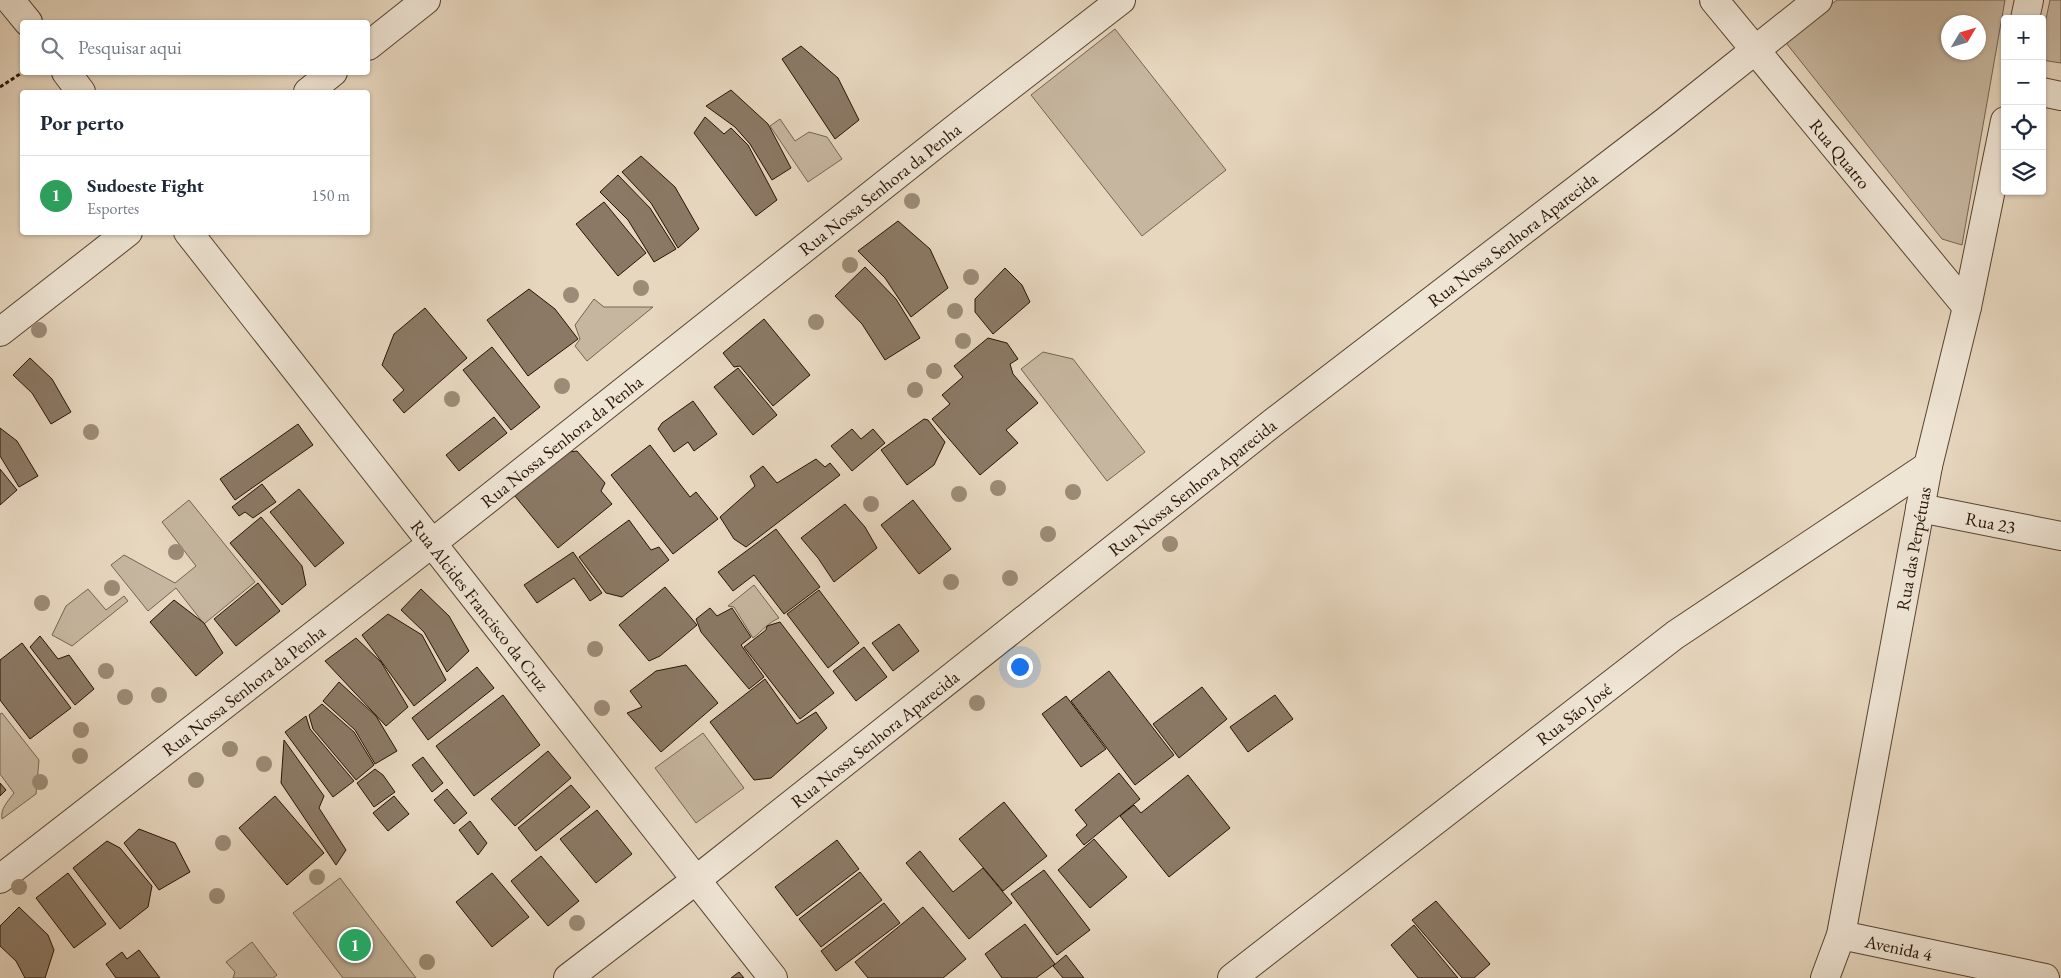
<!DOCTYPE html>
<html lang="pt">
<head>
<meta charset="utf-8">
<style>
  body { margin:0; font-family:"EB Garamond",serif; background:#f6f6f7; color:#1f2937 }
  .controls { position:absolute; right:15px; top:15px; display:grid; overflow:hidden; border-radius:5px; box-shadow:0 1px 4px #0004 }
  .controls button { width:45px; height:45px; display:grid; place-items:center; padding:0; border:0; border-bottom:1px solid #e0e1e3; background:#fff; color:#1f2937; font:25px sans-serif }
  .compass { position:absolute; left:1941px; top:15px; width:45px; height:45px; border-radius:50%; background:#fff; box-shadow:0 1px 4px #0004; rotate:52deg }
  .you { position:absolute; left:1019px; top:666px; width:18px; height:18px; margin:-12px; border:4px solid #fff; border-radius:50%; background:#1a73e8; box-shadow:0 0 0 8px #1a73e833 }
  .badge { display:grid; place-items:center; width:32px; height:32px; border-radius:50%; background:#ea580c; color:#fff; font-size:16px; font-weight:700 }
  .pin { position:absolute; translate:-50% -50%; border:2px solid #fff; box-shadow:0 1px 5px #0006 }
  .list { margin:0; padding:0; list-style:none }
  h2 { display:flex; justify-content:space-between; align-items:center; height:65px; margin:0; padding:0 20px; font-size:21px }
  h2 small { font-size:16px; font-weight:400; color:#747a83 }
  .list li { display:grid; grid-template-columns:32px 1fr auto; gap:15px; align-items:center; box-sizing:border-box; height:80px; padding:0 20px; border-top:1px solid #e0e1e3 }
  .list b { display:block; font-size:19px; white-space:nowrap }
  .list p { margin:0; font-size:16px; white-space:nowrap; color:#747a83 }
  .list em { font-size:16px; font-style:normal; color:#747a83 }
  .icon { flex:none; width:28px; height:28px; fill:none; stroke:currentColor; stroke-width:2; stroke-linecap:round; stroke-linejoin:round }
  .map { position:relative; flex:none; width:2061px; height:978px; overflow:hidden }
  .search { position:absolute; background:#fff; box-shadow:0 1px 4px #0004; left:20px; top:20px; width:350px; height:55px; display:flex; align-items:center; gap:12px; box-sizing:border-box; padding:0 18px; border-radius:5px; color:#747a83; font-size:19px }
  .panel { position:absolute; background:#fff; box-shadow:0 1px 4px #0004; left:20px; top:90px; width:350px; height:145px; border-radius:5px }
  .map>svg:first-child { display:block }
  .green { fill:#c6b69f; stroke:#766452; fill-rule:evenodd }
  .building { fill:#8b7965; stroke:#271304 }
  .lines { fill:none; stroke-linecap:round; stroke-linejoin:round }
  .minor-casing { stroke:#574433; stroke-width:30 }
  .path { stroke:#271304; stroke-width:3; stroke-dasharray:4 2.5; stroke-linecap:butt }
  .minor { stroke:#efe5d5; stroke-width:28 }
  .tree { fill:#9c8b76 }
  .labels { text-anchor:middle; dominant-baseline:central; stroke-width:4.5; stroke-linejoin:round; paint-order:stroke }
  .street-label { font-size:18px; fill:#271304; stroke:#efe5d5 }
</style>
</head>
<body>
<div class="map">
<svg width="2061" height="978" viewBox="0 0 2061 978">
  <rect width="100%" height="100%" fill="#e7d7bf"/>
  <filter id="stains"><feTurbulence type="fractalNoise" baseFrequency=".004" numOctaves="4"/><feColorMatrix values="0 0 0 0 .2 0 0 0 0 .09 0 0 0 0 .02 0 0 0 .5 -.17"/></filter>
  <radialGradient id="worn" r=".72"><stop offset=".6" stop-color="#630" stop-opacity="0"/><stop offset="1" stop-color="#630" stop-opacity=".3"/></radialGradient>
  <path class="green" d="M1837 0H2005L1962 245 1942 239 1783 39ZM1948 22H1978V52H1948Z
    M2050 0H2061V63L2042 60V38Z
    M1115 29 1226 170 1142 236 1031 95Z
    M780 119 795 141 809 132 827 137 842 159 808 182 770 126Z
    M594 299 604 307H653L587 361 575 346 580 339 575 325Z
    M1043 352 1073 359 1145 452 1107 481 1021 369Z
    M189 500 255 582 204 624 176 588 148 611 111 565 124 555 175 583 196 566 162 522Z
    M754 585 779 618C768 623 762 631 753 638L734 607 728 606Z
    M88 589 106 610 124 596 128 601 72 646 52 635 66 606Z
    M2 713 39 760 36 794 2 819C0 809 8 801 14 793L0 774V714Z
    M703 733 744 788 696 823 655 768Z
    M340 878 416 978H343L293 913Z
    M252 942 277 975 273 978H233L235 972 226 962Z"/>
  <path class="building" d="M801 46 838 78 859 120 835 139 782 59Z
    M731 90 768 124 791 168 772 180 750 144 735 127 706 106Z
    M705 117 724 134 731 128 748 145 777 200 756 216 694 133Z
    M641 156 675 187 699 229 678 248 651 203 622 172Z
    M618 175 650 208 676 249 654 262 628 220 600 192Z
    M604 202 646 253 618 276 576 224Z
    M898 221 930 249 948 288 911 317 885 278 858 251Z
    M865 267 896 299 920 338 885 360 862 324 835 296Z
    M1005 268 1022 285 1030 302 993 334 975 312V299Z
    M529 289 555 309 578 339 528 376 487 320Z
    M425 308 467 358 404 413 393 400 404 390 382 365 394 334Z
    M764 319 810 375 773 406 740 366 734 367 723 353Z
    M988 338 1007 343 1018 359 1010 364 1013 374 1038 403 1006 430 1018 443 980 475 932 419 950 404 942 395 963 377 954 366Z
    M492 347 540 407 511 430 463 370Z
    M30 358 52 379 71 412 51 424 32 393 13 375Z
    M738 368 777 415 753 435 714 387Z
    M693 401 717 434 694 451 688 442 674 452 658 429 662 423Z
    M494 417 507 433 459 471 446 455Z
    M924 419 928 420 945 442 934 465 907 485 881 450Z
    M298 424 313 445 235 500 220 479Z
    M0 428 17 441 38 476 19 487 0 456Z
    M852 429 861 439 873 429 885 443 852 471 831 446Z
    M650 445 690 497 696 492 718 519 673 554 611 475Z
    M577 451 605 483 601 491 612 504 558 548 515 496 569 452Z
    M816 459 825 467 830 463 840 475 746 547 734 539 720 517 755 486 750 476 763 466 777 483Z
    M0 469 17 490 0 505Z
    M262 484 276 502 253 518 245 512 239 516 232 507Z
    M299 489 344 543 315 567 270 512Z
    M913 500 951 549 919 574 881 525Z
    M845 504 865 527 877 548 834 582 818 558 801 538Z
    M261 517 302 566 306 585 282 605 230 543Z
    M629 520 651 550 659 547 669 560 622 597 606 593 579 557Z
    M776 529 820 587 784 614 754 575 733 591 718 572Z
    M573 552 602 593 590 601 574 578 537 603 524 585Z
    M258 583 280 611 236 646 214 619Z
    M665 587 697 625 660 656 649 661 619 625Z
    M421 589 449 616 469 651 447 672 424 632 401 610Z
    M819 590 859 643 828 668 787 614Z
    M174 600 204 623 223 653 196 676 150 622Z
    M710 608 717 616 732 608 751 637 741 645 764 677 749 689 701 632 696 619Z
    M388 614 422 635 446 680 414 706 362 635Z
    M780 622 834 693 800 719 744 647 766 630 767 626Z
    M899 624 919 651 893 671 872 643Z
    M40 636 58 659 69 655 94 689 75 705 30 647Z
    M356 638 381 662 408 707 386 726 325 661Z
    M22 643 71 708 30 739 0 700V660Z
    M864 647 887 677 856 701 833 671Z
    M686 665 718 703 661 752 627 713 642 707 630 691 656 671Z
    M477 667 494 688 428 740 412 718Z
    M1109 671 1174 755 1135 785 1071 701Z
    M765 679 797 724 816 712 827 728 771 778 754 780 710 722Z
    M339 682 376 716 397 751 375 764 355 730 323 701Z
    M1202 687 1227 719 1179 758 1153 724Z
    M503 695 540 745 474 796 436 746Z
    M1275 695 1293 719 1248 752 1230 727Z
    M1066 696 1106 749 1081 767 1042 714Z
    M322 704 354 732 374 765 356 780 313 729 309 715Z
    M306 716 310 729 354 781 333 797 285 732Z
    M284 740 324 796 319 808 346 850 336 865 281 783Z
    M548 751 571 778 515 826 491 799Z
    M423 757 443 783 432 792 412 765Z
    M375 769 383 775 395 792 374 807 357 783Z
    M1119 773 1140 799 1084 845 1076 835 1087 825 1075 810Z
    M1188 775 1230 828 1169 877 1120 816 1134 805 1141 813Z
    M0 783 6 790 0 796Z
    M571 785 590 807 536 851 518 828Z
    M447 789 467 813 454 824 434 800Z
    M275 796 324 853 287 885 239 828Z
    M394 796 409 814 388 831 373 813Z
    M1004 802 1047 856 1003 891 959 839Z
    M597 810 632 854 596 883 560 839Z
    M470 821 487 843 478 855 459 830Z
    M139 829 175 843 190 872 159 890 124 843Z
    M1094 839 1127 877 1090 908 1058 870Z
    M837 840 859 869 797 916 775 887Z
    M107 841 120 848 152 886 148 907 120 929 73 868Z
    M920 851 953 892 983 868 1012 903 969 939 906 863Z
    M541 856 579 901 548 926 511 881Z
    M1044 870 1090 930 1057 955 1011 894Z
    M860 872 882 900 821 947 799 919Z
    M68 873 106 924 74 948 36 898Z
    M492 873 529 917 492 947 456 902Z
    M1436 901 1490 964 1474 978H1462L1412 920Z
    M884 903 900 923 836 971 821 951Z
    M19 907 48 935 54 950 45 978H25L16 961 0 946V926Z
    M923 907 966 959 943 978H868L855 962Z
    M1025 924 1055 964 1036 978H1002L985 954Z
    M1414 925 1458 978H1418L1391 945Z
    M139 950 160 978H116L106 964 122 952 127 959Z
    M1066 955 1084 978H1063L1053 966Z
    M739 972 744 978H731Z"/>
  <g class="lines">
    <defs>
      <g id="minor">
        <path d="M10 0 28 22"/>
        <path id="s1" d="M1714 0 1967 307"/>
        <path d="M2025 19 2029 0"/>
        <path d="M368 46 426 0"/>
        <path d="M66 72 81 92"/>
        <path d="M308 92 333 72"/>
        <path d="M2042 92 2061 96"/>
        <path id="s2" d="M188 232 773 978"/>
        <path d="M0 332 128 232"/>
        <path id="s3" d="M1920 508 2061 536"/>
        <path id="s4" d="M0 879 431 544 961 124 1121 0"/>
        <path id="s5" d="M1841 935 2045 978"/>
        <path id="s6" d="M568 978 696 880 1275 421 1666 121 1818 0"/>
        <path id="s7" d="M1232 978 1675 635 1928 466"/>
        <path id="s8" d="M1825 978 1841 935 1928 466 1967 307 2005 121"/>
      </g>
    </defs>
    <use href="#minor" class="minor-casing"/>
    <path class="path" d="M0 87 23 72"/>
    <use href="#minor" class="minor"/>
  </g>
  <g class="tree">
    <circle cx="912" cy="201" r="8"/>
    <circle cx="850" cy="265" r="8"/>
    <circle cx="971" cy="277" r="8"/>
    <circle cx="641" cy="288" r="8"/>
    <circle cx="571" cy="295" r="8"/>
    <circle cx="955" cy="311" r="8"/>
    <circle cx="816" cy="322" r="8"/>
    <circle cx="39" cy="330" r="8"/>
    <circle cx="963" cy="341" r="8"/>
    <circle cx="934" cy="371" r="8"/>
    <circle cx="562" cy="386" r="8"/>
    <circle cx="915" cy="390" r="8"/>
    <circle cx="452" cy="399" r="8"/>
    <circle cx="91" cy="432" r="8"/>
    <circle cx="998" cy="488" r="8"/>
    <circle cx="1073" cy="492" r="8"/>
    <circle cx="959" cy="494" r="8"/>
    <circle cx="871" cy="504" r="8"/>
    <circle cx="1048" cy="534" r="8"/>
    <circle cx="1170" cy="544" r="8"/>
    <circle cx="176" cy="552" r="8"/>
    <circle cx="1010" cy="578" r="8"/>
    <circle cx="951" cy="582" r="8"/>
    <circle cx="112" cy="588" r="8"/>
    <circle cx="42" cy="603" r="8"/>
    <circle cx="595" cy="649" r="8"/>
    <circle cx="106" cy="671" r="8"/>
    <circle cx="159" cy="695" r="8"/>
    <circle cx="125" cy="697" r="8"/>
    <circle cx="977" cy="703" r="8"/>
    <circle cx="602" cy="708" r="8"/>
    <circle cx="81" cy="730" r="8"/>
    <circle cx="230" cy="749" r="8"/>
    <circle cx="80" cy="756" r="8"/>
    <circle cx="264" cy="764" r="8"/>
    <circle cx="196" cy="780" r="8"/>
    <circle cx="40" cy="782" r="8"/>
    <circle cx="223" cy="843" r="8"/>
    <circle cx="317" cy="877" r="8"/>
    <circle cx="19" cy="887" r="8"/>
    <circle cx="217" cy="896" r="8"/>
    <circle cx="577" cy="923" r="8"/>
    <circle cx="427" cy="962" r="8"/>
  </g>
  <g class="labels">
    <g class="street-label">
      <text stroke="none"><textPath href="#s1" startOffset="199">Rua Quatro</textPath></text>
      <text stroke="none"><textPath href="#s4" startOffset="1118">Rua Nossa Senhora da Penha</textPath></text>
      <text stroke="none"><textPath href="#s6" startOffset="1199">Rua Nossa Senhora Aparecida</textPath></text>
      <text stroke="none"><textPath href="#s4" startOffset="712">Rua Nossa Senhora da Penha</textPath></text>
      <text stroke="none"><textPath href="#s6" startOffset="794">Rua Nossa Senhora Aparecida</textPath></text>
      <text stroke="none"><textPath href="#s3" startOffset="72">Rua 23</textPath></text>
      <text stroke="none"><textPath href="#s8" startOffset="439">Rua das Perpétuas</textPath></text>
      <text stroke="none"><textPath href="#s2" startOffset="474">Rua Alcides Francisco da Cruz</textPath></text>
      <text stroke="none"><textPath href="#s4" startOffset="308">Rua Nossa Senhora da Penha</textPath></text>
      <text stroke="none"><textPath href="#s7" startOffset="432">Rua São José</textPath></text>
      <text stroke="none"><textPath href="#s6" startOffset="389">Rua Nossa Senhora Aparecida</textPath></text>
      <text stroke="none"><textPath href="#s5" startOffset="59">Avenida 4</textPath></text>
    </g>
  </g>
  <rect width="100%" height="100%" filter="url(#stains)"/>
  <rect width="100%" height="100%" fill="url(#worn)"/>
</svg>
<div class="controls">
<button>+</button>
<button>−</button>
<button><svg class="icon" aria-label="locate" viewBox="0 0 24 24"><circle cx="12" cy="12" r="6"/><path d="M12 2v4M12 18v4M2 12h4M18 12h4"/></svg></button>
<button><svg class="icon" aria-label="layers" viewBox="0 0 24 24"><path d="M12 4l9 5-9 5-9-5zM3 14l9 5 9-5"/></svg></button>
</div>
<svg class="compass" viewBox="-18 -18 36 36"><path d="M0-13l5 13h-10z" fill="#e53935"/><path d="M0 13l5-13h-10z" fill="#747a83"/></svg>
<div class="you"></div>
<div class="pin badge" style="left:355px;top:945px;background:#2e9e5b">1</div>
<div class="search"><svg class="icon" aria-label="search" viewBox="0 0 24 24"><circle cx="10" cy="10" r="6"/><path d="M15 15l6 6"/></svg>Pesquisar aqui</div>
<section class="panel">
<h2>Por perto<small></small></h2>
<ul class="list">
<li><span class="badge" style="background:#2e9e5b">1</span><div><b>Sudoeste Fight</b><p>Esportes</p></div><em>150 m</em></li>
</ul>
</section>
</div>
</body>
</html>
